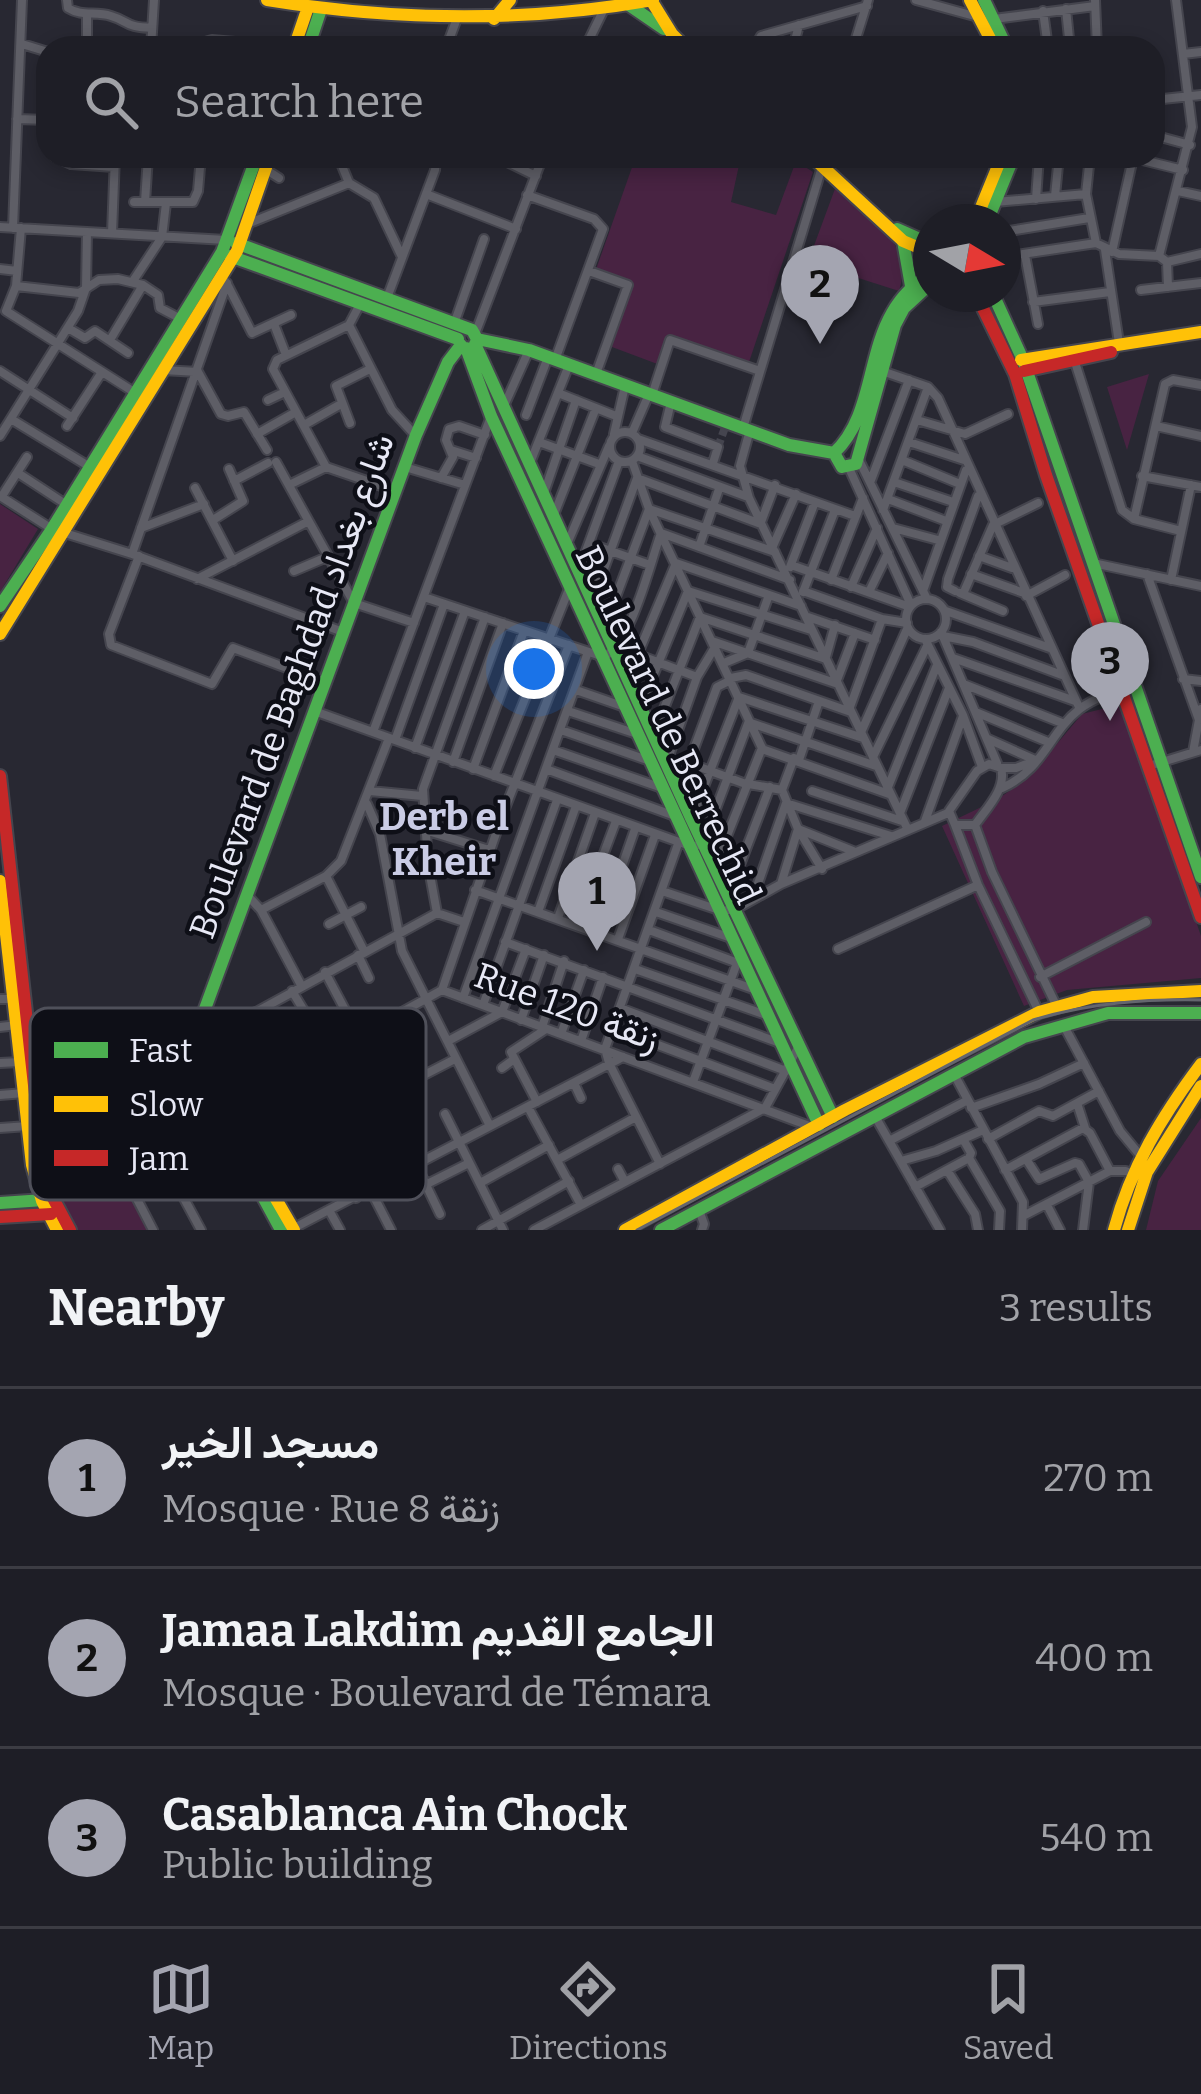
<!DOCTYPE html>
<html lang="en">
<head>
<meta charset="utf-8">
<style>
  body { margin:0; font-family:Bitter,Vazirmatn,serif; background:#2b2b32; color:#f1f3f6 }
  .compass { position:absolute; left:913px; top:204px; width:108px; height:108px; border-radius:50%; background:#1e1e26; box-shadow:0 6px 18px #0003; rotate:100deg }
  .you { position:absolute; left:534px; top:669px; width:42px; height:42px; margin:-30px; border:9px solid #fff; border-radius:50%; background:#1a73e8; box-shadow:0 0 0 18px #1a73e833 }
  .badge { display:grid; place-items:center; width:78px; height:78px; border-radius:50%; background:#a4a5b1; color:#111; font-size:39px; font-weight:700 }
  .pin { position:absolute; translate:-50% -99px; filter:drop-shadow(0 3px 6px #0008) }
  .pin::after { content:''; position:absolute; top:63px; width:42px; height:36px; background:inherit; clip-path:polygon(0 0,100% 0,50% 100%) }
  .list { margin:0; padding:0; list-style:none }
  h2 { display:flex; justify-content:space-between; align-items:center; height:156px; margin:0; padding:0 48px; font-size:51px }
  h2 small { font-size:39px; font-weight:400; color:#a1a2a7 }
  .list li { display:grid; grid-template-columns:78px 1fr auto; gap:36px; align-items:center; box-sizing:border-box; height:180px; padding:0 48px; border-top:3px solid #3c3c43 }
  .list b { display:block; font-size:45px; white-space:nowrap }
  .list p { margin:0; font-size:39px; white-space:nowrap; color:#a1a2a7 }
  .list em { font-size:39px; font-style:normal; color:#a1a2a7 }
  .icon { flex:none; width:66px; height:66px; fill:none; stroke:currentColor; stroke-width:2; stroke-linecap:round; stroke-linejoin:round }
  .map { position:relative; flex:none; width:1201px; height:1230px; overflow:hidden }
  .search { position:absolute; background:#1e1e26; box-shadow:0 6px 18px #0003; left:36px; right:36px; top:36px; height:132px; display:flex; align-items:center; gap:30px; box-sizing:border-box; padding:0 42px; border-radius:36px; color:#a1a2a7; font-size:45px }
  .sheet { height:696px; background:#1e1e26 }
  nav { display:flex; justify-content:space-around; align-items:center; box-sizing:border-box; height:168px; border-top:3px solid #3c3c43; background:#1e1e26; font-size:33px; color:#a1a2a7 }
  nav a { display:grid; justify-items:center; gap:6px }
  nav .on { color:#a4a5b1 }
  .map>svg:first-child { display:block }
  .green { fill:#482342 }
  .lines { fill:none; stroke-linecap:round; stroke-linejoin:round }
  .street-tunnel { stroke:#45454f; stroke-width:8; stroke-dasharray:8 4; stroke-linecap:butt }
  .street-casing { stroke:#45454e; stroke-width:12 }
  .fast-casing { stroke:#45454e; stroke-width:16 }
  .slow-casing { stroke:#45454e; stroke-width:16 }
  .jam-casing { stroke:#45454e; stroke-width:16 }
  .street { stroke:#5e5e66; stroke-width:8 }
  .fast { stroke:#4caf50; stroke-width:12 }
  .slow { stroke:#ffc107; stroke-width:12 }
  .jam { stroke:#c62828; stroke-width:12 }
  .tram { stroke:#64656e; stroke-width:3 }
  .labels { text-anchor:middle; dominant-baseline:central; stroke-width:9; stroke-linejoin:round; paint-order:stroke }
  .street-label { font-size:36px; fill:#e7e8f5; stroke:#0e0f17 }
  .neighbourhood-label { font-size:39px; font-weight:bold; fill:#cacce5; stroke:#0e0f17 }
  .key { fill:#0e0f17; stroke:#4f505a; stroke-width:3 }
  .key-label { font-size:33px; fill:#e7e8f5 }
</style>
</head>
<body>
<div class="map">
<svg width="1201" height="1230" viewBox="0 0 1201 1230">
  <rect width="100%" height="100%" fill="#282832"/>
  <path class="green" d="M636 156H741L731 202 776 215 796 161 813 172 748 365 669 340 660 365 612 347 624 288 594 275Z
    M836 186C867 214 915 242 899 291L808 262Z
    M1149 374 1127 450 1107 387Z
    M0 504 38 529 0 592Z
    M1122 704 1201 936V978L1067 990 1024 1006 942 826 998 799 1029 777 1082 714Z
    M92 1115 152 1230H76L51 1176 46 1147 60 1132Z
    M1201 1118V1230H1146L1158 1181Z"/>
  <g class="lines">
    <path class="street-tunnel" d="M718 447 727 422"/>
    <defs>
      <path id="street" d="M67 0 68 8C82 17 95 11 111 16 131 22 124 27 152 28
        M916 0 978 17
        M1095 0 1097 48
        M1066 9 1070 48
        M1043 11 1048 48
        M994 19 1095 6
        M22 44 48 52
        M87 48V15
        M151 48 154 0
        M184 48 212 40 295 47
        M446 48 456 21
        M585 48 604 9
        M754 48 761 36 867 6
        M793 48 799 25
        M853 48 868 0
        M1183 54 1201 52
        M46 86H48
        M1153 100 1201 95
        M17 119 48 120
        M1153 135 1190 145
        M54 156 71 164 114 167
        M338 156 349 183
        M495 156 536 176
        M1090 156 1086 194 1096 243
        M1126 156 1183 170
        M265 169 279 178
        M349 183 374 198 402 257
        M1178 191 1201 196
        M426 194 516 229
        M527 195 594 219 603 229 555 360
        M1055 196 1059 156
        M1036 199 1039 156
        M134 202H193L198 191 201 156
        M145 202 148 156
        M995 202 1086 194
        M247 224 349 183
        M0 227 226 240
        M13 228 22 0
        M21 228 16 286 6 311 145 399
        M1003 232 1089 218
        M112 233 115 156
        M1105 250 1119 343
        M1112 252 1133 158
        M1025 255 1038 324
        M1159 256 1192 127 1176 0
        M1159 256 1167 262 1168 287
        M1003 257 1096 243 1119 254 1159 256
        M1167 262 1201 254
        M0 269 17 271
        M589 271 628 285 596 374
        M133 281 162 237 166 203
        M226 282 252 333 291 315
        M16 286 79 293 99 280 118 279 143 285 158 295 160 308 181 319
        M1141 290 1201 283
        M387 298 435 170 436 156
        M1033 302 1110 292
        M360 304 349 325 277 360 273 369 326 467 396 491
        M274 324 286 355
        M454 324 484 239
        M349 325 392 410 415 435
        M68 328 85 338 95 331 128 353
        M475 334 543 156
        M110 340 143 285
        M1074 359 1122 510 1134 519 1181 531
        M163 370 198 372
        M879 370 928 387 938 398 1079 707
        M0 371 73 418
        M198 372 221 414 228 416 244 412 267 450
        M558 393 616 416
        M652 395 670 340 760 371
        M268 400 285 392
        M671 402 665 427 718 447 713 463
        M504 406 529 350
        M526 415 548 357
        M11 419 90 467
        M917 420 965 434 1008 414
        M350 423 336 386 370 369
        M304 425 341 404
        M67 426 102 372
        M1156 426 1201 436
        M743 428 822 167
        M750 430 740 466 749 498 908 830
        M610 447a15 15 0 1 1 30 0a15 15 0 1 1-30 0Z
        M632 433 649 394
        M257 434 296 412
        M614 434 625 386
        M0 436 78 311 86 288 87 232
        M638 439 855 516
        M539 442 599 464
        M909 442 964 460
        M451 450 476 458
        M637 456 748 497
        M859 460 927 599
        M902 460 960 484
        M632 461 649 509 762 748
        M276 462 354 603 414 623
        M530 463 569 365
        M405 467 465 485
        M849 468 911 605
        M18 473 67 505
        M1142 476 1201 487
        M441 478 453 457 446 440 449 429 459 426 485 435
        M871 480 909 380
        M234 481 268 463
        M894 482 953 502
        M289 485 326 467
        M195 488 233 561
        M544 493 576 400
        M0 496 52 529 132 554 343 632
        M2 496 27 457
        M888 499 946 521
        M883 510 928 387
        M553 517 596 408
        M1134 519 1165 384 1173 380 1201 385
        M213 520 243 501 229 469
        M761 522 775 485
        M141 528 204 504
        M893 528 938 540
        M567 544 609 446
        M591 544 650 565
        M773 546 796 494
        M699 547 719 489
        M132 554 227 283
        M139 556 109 634 111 645 212 684 233 648 324 682
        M979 556 1012 568
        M1093 563 1201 586
        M791 565 910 607
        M790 567 815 502
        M579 570 619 461
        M294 571 327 557
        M971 574 1024 593
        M1147 574 1199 720
        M197 579 307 522
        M831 580 863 498
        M1171 580 1191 485
        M851 587 877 528
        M803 591 882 619 907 623
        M923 591 966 470
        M955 591 947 587 948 579 978 496
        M803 592 835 510
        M869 592 888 553
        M960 593 1003 611
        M963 594 993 525 1038 503
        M1026 596 1065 575
        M424 597 604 657C633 639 649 566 661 533L790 580
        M593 599 637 478 761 524
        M906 619a20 20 0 1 1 40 0a20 20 0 1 1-40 0Z
        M946 611 1050 648
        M808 617 875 640
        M605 626 649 509 775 552
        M941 632 997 763
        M943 636 973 642 1062 675
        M925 639 963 715 982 767
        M712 641 838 684
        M639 655 697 677
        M826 657 835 625
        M953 658 1075 701
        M724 663 748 653 769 595
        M629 675 676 563 801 606
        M731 678 746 675 851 712
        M1183 679 1201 681
        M837 680 855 633
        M966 685 1062 723
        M576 690 625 707
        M641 705 688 591 811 630
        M850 707 882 619
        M568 711 640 735
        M317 712 693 847 703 843 749 721
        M978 713 1048 742
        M751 723 876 766
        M561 730 650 761
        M862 730 907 629
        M373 732 490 419
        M654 734 700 617 826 659
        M988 739 1035 760
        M395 740 444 604
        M415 748 465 611
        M762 749 889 794
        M553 750 665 789
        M1193 752 1201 709
        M873 757 927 646
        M794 758 782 790 798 829 822 869
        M799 760 819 701
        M667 761 697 677 715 647
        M453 762 503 623
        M689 763 743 783 782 790
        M989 764 1001 768C1007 788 987 808 975 825H955L949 811 977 771Z
        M1149 766 1201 750
        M1001 768H1016L1034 761
        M473 769 524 631
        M546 769 675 816
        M494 776 569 589
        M888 787 937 665
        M1002 788C1061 762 1047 699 1135 689
        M679 789 717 687 731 680
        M370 791 422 796
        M812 791 902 821
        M367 804 380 834 402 951 490 1126
        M900 813 949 688
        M692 817 739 697 863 738
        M925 821 963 716
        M955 825 978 885 1039 1012
        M975 825 992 872 1056 1005
        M425 830 489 850
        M715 866 762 748
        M326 876 364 951
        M781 884 798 829 853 851
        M475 890 756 990
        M662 891 722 911 736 909 781 884 948 813
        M729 893 770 787
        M754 895 786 803 891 836
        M248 896 261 910 301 985
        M261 910 326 876 341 861 389 738
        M538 912 576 806
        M656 912 734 939
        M437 913 428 864 423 789 485 617
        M558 918 595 813
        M329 924 361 907
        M577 925 616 821
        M649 930 738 963
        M599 932 635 829
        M618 939 655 835
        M505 942 780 1043
        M838 949 978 885
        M358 955 369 978
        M635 969 769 1016
        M325 972 424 1159
        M1040 977 1146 922
        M442 990 812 1127
        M442 990 502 816 569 645
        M292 991 306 1014
        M463 998 588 652
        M0 999H14
        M483 1005 557 800
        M620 1008 786 1071
        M258 1011 356 1198
        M392 1018 404 1045
        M521 1020 544 955
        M1064 1026 1120 1131 1139 1154
        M0 1027 17 1025
        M542 1027 564 961
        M613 1028 775 1089
        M561 1034 584 970
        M195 1036 258 1011 437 913 464 922
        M450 1040 502 1012 526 949
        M581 1041 603 977
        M328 1054 342 1085
        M0 1063 20 1062
        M502 1068 513 1060
        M955 1076 1023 1202 1022 1230
        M693 1082 737 963
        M574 1083 581 1098
        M389 1093 455 1059
        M0 1095 24 1093
        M537 1102 511 1052 546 1029
        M1077 1103 1085 1128
        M528 1107 581 1205
        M971 1108 1039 1084 1084 1063
        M222 1111 442 990
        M93 1114 153 1230
        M445 1114 503 1230
        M181 1117 210 1100
        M876 1118 940 1230
        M0 1128 28 1126
        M285 1134 315 1119
        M325 1136 393 1101
        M988 1139 1039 1111 1053 1116 1099 1091
        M889 1141 968 1100
        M40 1143 156 1081 192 1054
        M376 1151 390 1180
        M969 1158 1000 1211 999 1230
        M1026 1159 1039 1179 1075 1163 1079 1164 1089 1182 1083 1230
        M557 1160 636 1117
        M901 1161 936 1151 983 1130
        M416 1164 440 1214
        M660 1164 609 1063 605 1049 678 844
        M166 1165 201 1230
        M618 1169 625 1182
        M947 1170 975 1214 978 1230
        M1005 1170 1083 1128 1090 1133 1110 1171
        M304 1172 334 1157
        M480 1183 549 1145
        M427 1184 469 1163
        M128 1185 229 1130
        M915 1187 969 1158 971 1153 963 1139
        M371 1191 391 1230
        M1047 1205 1060 1230
        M699 1210 704 1224 702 1230
        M330 1212 340 1230
        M1025 1215 1110 1171H1126L1143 1179
        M292 1229 623 1057
        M482 1230 569 1181
        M534 1230 765 1108 799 1046"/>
      <path id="fast" d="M984 0 1007 48
        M629 5 664 29
        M308 48 321 9
        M987 222 1014 156
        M897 229 931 244
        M903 241 911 286
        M236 243 472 330 477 339
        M230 256 458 339
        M993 294 1023 360 1201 877
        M477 339 529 350 789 445 834 453
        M475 344 691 818 833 1117
        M466 348 491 416 819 1125
        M834 453 842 467 856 464 895 325 904 308 931 283
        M834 453C872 418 867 356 892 313 902 295 915 284 931 272
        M0 606 52 529 222 252 257 156
        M0 1203 44 1200
        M281 1230 191 1064 195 1036 416 435 448 362 461 345
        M661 1230 1024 1037 1108 1013H1201"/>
      <path id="slow" d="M267 0C397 21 523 23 653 0
        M651 0 672 34 686 48
        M970 0 995 48
        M494 19 510 0
        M294 48 308 7
        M811 156 903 241 931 253
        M975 222 1002 156
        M1021 360 1201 332
        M0 634 237 251 270 156
        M0 881 32 1165 42 1201 57 1230
        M192 1054 294 1230
        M625 1230 845 1110 1039 1012 1093 997 1201 991
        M1114 1230C1131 1167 1162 1116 1201 1064
        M1128 1230 1147 1172 1201 1086"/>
      <path id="jam" d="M976 294 1015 374 1046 475 1201 917
        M1024 371 1111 352
        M0 776 42 1158 53 1198 70 1230
        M0 1217 51 1214"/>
    </defs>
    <use href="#street" class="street-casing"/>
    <use href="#fast" class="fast-casing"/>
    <use href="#slow" class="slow-casing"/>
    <use href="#jam" class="jam-casing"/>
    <use href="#street" class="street"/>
    <use href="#fast" class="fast"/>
    <use href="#slow" class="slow"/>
    <use href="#jam" class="jam"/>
    <path class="tram" d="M637 1230 1033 1020C1089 1003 1143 999 1201 1000"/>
  </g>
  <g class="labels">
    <g class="street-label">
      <text transform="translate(292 686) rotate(-70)">Boulevard de Baghdad شارع بغداد</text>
      <text transform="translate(668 725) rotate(65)">Boulevard de Berrechid</text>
      <text transform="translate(567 1007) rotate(20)">Rue 120 زنقة</text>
    </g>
    <g class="neighbourhood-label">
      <text x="444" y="817">Derb el<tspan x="444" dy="45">Kheir</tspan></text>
    </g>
  </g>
  <rect x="30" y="1008" width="396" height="192" rx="18" class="key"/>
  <rect x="54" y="1042" width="54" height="16" fill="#4caf50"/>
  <rect x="54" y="1096" width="54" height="16" fill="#ffc107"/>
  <rect x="54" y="1150" width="54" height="16" fill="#c62828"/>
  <g class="key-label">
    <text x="129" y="1062">Fast</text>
    <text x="129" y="1116">Slow</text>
    <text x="129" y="1170">Jam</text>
  </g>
</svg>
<svg class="compass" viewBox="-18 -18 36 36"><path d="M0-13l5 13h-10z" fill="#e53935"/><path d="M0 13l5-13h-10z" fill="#a1a2a7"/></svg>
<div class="you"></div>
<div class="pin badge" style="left:597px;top:951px">1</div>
<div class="pin badge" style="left:820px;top:344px">2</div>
<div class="pin badge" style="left:1110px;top:721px">3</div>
<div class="search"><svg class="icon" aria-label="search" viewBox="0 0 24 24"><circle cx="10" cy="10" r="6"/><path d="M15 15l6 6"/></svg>Search here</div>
</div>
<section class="sheet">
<h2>Nearby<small>3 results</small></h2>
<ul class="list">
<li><span class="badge">1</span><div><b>مسجد الخير</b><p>Mosque · Rue 8 زنقة</p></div><em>270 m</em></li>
<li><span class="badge">2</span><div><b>Jamaa Lakdim الجامع القديم</b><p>Mosque · Boulevard de Témara</p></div><em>400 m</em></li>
<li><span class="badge">3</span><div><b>Casablanca Ain Chock</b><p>Public building</p></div><em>540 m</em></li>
</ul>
</section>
<nav>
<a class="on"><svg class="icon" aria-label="map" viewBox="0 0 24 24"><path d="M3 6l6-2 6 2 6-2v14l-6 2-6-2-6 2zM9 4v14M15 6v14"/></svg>Map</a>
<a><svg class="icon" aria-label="directions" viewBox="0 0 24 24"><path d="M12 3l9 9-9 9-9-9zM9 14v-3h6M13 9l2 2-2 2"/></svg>Directions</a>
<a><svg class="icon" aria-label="saved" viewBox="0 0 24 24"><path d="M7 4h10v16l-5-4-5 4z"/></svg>Saved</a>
</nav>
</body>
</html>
